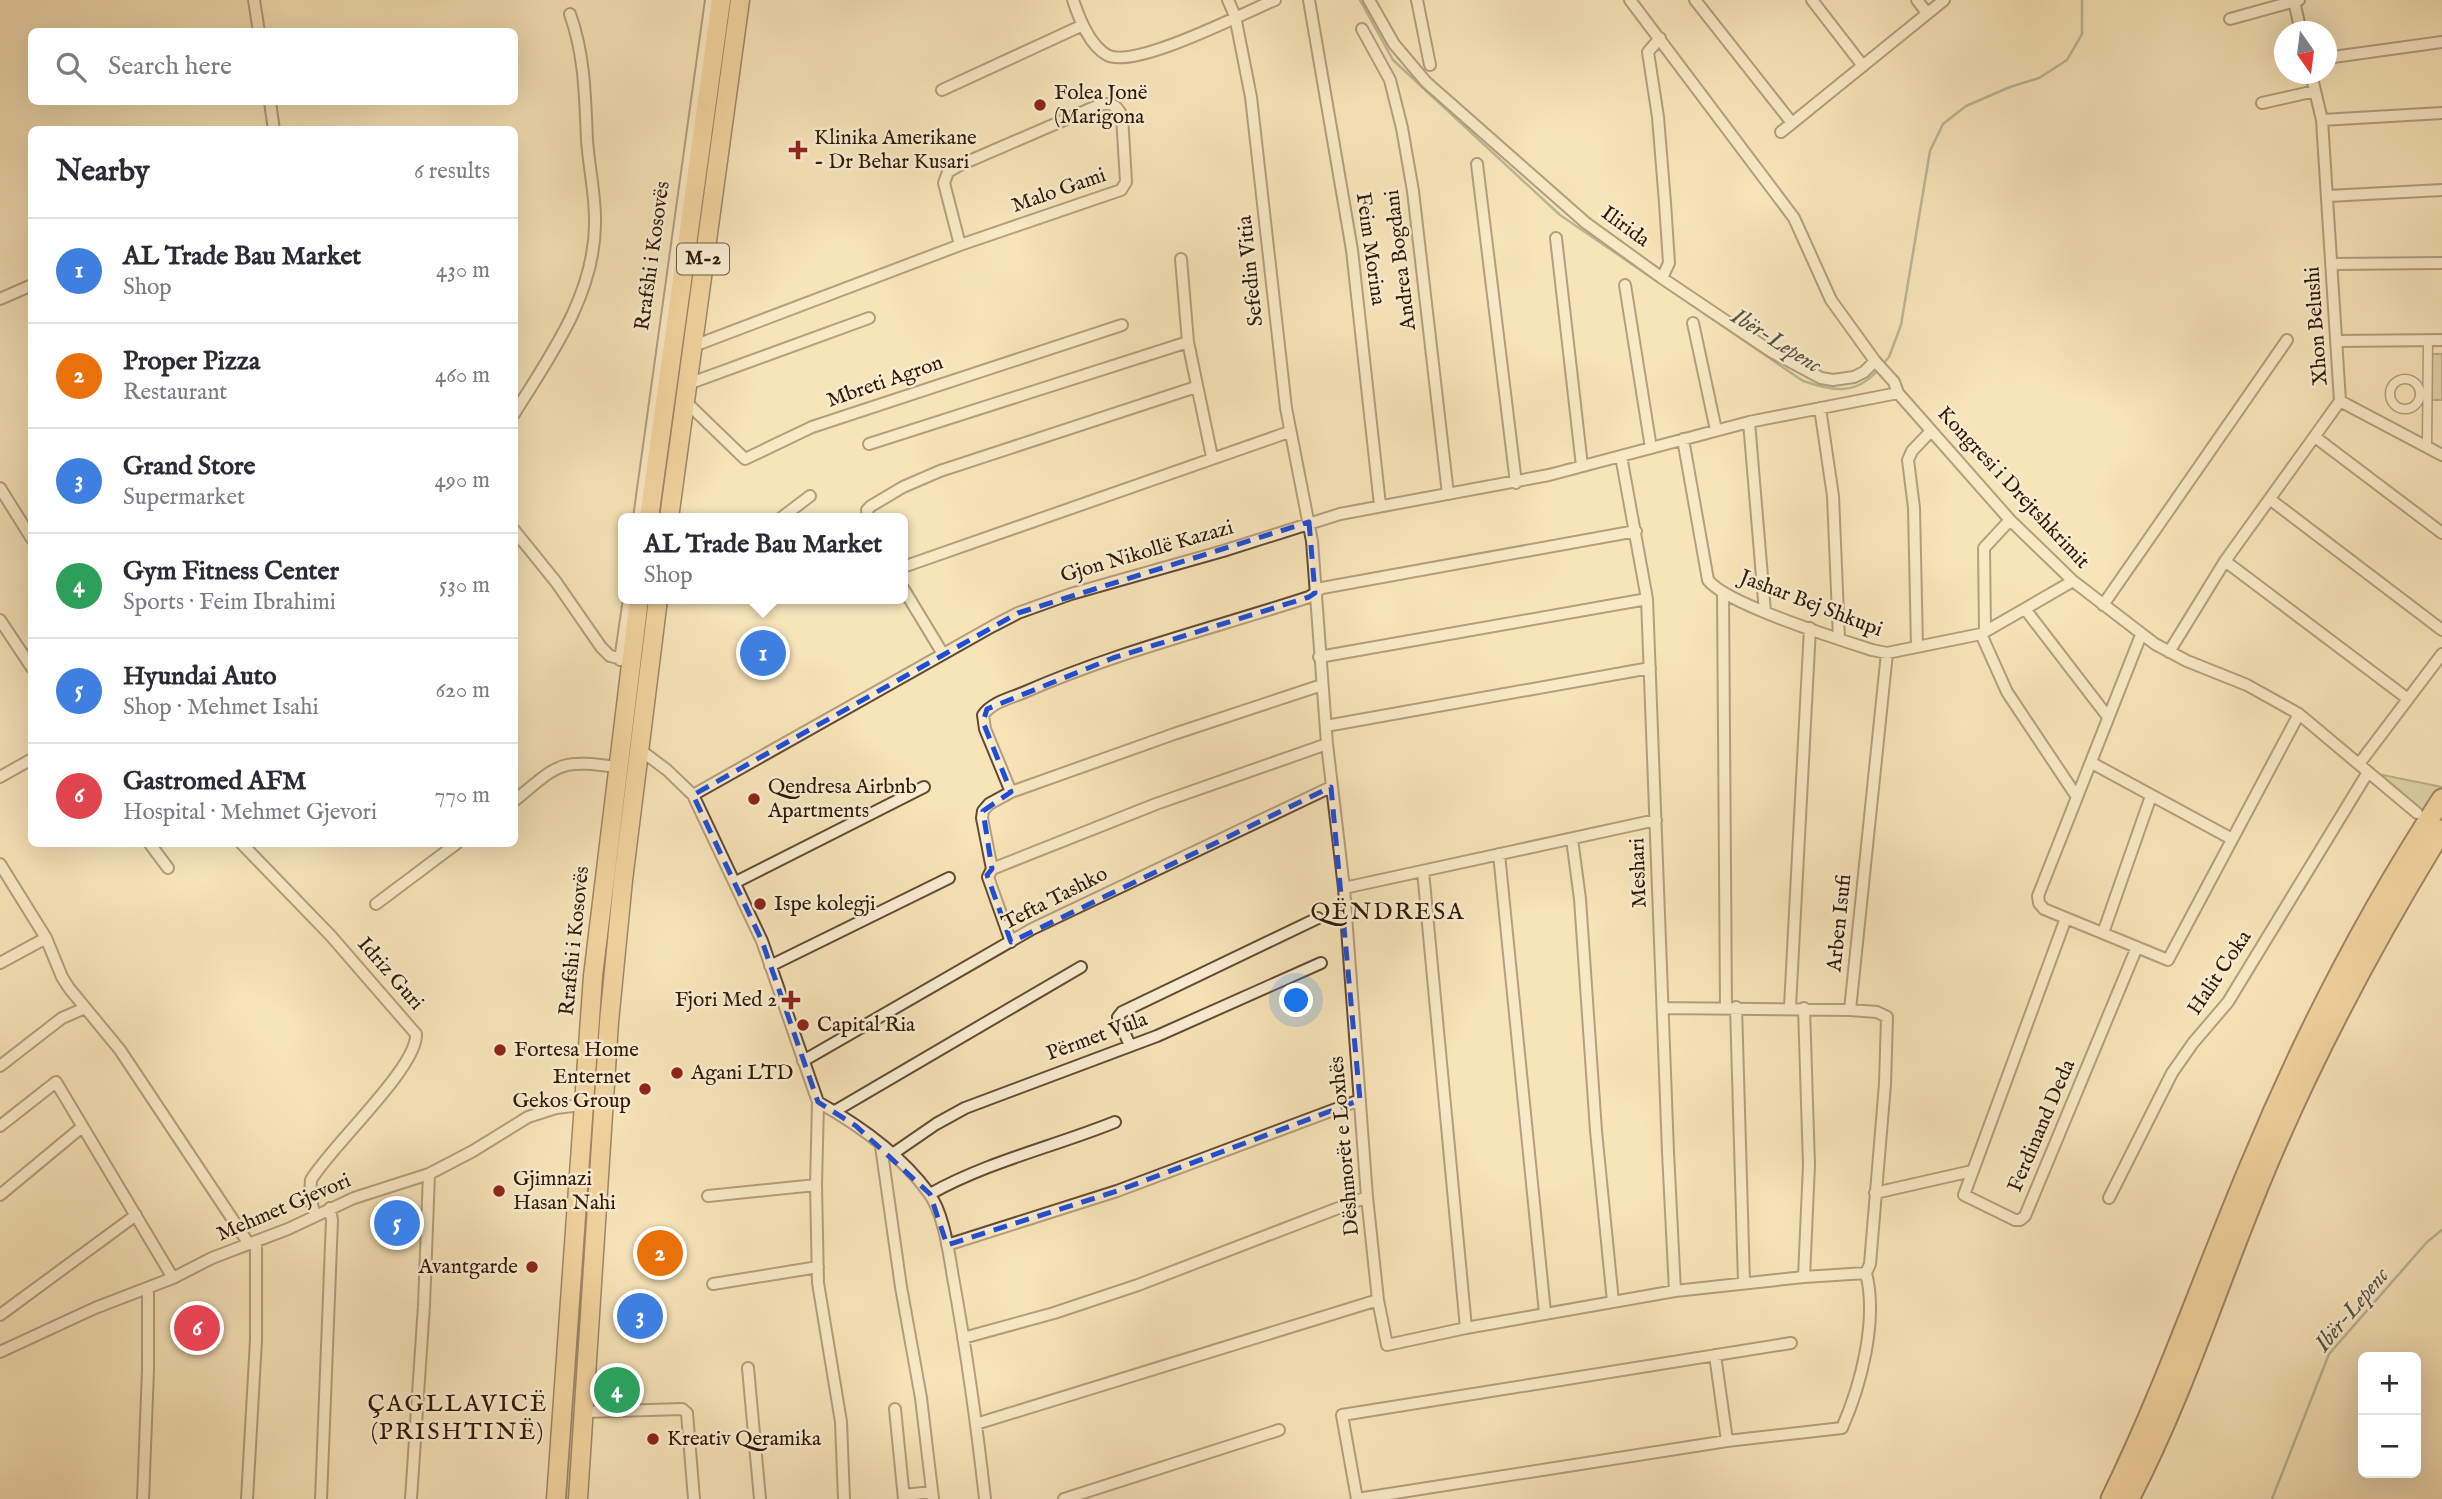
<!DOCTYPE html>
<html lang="en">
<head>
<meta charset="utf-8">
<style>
  body { margin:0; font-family:"IM FELL English",serif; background:#f7f7f7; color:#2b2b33 }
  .controls { position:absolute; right:21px; bottom:21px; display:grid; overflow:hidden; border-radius:10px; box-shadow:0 7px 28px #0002 }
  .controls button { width:63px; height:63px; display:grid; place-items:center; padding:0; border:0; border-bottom:2px solid #e1e1e2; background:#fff; color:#2b2b33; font:35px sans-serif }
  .compass { position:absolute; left:2274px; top:21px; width:63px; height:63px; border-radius:50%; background:#fff; box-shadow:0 7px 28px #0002; rotate:166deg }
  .you { position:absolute; left:1297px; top:1001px; width:24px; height:24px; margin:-18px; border:5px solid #fff; border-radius:50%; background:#1a73e8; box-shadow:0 0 0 10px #1a73e833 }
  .badge { display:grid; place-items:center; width:46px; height:46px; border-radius:50%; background:#2563eb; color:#fff; font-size:23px; font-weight:700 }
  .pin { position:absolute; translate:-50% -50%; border:4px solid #fff; box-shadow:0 2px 7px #0006 }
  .popup { position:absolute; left:618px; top:513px; width:290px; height:91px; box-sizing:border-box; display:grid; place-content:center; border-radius:10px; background:#fff; filter:drop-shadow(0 2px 5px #0005); font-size:23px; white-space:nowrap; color:#7c7c81 }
  .popup b { font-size:26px; color:#2b2b33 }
  .popup::after { content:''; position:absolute; left:50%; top:100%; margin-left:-14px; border:14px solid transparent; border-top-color:#fff }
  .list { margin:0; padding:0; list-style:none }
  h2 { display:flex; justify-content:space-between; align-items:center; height:91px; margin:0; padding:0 28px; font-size:30px }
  h2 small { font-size:23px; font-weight:400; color:#7c7c81 }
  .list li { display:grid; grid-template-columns:46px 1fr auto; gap:21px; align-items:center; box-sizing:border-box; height:105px; padding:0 28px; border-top:2px solid #e1e1e2 }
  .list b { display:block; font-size:26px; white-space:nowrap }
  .list p { margin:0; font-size:23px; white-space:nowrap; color:#7c7c81 }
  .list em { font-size:23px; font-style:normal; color:#7c7c81 }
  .icon { flex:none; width:38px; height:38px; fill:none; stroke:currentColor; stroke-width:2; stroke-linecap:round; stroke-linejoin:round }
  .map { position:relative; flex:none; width:2442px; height:1499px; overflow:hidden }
  .search { position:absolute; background:#fff; box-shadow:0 7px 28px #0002; left:28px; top:28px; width:490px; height:77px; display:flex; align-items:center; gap:18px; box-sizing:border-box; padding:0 24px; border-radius:10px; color:#7c7c81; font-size:26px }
  .panel { position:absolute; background:#fff; box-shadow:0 7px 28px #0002; left:28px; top:126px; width:490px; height:721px; border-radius:10px }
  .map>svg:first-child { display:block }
  .green { fill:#c2c28c; stroke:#7a6d49; stroke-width:2 }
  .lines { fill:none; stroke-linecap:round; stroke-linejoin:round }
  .stream { stroke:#727c6b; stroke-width:2.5 }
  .pedestrian-casing { stroke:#634b33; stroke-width:11 }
  .minor-casing { stroke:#634b33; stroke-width:14 }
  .trunk-casing { stroke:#311806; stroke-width:21 }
  .motorway-casing { stroke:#311806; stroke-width:23 }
  .pedestrian { stroke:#faedd2; stroke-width:8 }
  .minor { stroke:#faedd2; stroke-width:10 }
  .trunk { stroke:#ecc27c; stroke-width:18 }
  .motorway { stroke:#ecc27c; stroke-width:19 }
  .marked { fill:none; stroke:#1d4ed8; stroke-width:5; stroke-dasharray:14 9; stroke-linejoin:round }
  .poi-dot { fill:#8f2418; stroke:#faedd2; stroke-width:2.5 }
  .labels { text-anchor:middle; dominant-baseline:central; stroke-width:5; stroke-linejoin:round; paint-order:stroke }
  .shield { fill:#faedd2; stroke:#6d5843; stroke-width:2 }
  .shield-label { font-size:19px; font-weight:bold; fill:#311806 }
  .poi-label { font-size:21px; fill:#311806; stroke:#faedd2; text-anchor:start }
  .street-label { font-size:21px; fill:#311806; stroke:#faedd2 }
  .water-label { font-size:23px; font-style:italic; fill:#575241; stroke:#faedd2 }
  .quarter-label { font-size:24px; letter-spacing:2px; fill:#311806; stroke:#faedd2 }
</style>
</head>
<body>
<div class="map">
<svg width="2442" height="1499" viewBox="0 0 2442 1499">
  <rect width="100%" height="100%" fill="#f8e4b9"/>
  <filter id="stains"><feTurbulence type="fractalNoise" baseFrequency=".00286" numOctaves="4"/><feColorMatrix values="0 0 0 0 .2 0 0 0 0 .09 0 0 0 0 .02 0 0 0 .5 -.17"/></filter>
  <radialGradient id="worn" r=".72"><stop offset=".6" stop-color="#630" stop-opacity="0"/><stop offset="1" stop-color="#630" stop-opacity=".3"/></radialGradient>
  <path class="green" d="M729 0H735L663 518H657Z
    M2432 354H2442V400H2432Z
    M646 599H652L570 1499H566L601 994 618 818Z
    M2368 772 2442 787V834Z"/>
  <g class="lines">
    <path class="stream" d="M1360 0 1393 60 1560 215 1803 381C1833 391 1855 396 1878 370
      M1882 365 1889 357 1901 325 1930 151 1943 124 1966 106 2010 87 2039 78 2067 60 2082 34V0
      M2272 1499 2329 1354 2427 1242 2442 1230"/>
    <defs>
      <path id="pedestrian" d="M2390 394a15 15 0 1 1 30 0a15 15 0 1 1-30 0Z
        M2427 447 2428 340"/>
      <path id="minor" d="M254 0 259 32
        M1073 0C1079 18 1089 45 1107 55 1134 70 1243 13 1275 0
        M1228 0 1235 16 1251 97 1286 408 1312 541 1327 744 1344 888 1367 1197 1378 1300 1387 1345 1466 1328 1675 1291 1804 1277 1866 1273 1870 1264 1885 1084 1887 1017 1877 1012 1850 1010 1663 1008
        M1309 0 1352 250 1380 505
        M1369 0 1394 44 1426 82 1586 223 1662 278 1772 352 1821 378 1833 380 1854 377 1864 372 1875 361
        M1417 0 1430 65
        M1630 0 1794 218 1831 300 1875 361 1894 382 1898 393 2010 520 2073 581 2155 644 2187 661 2247 685 2299 714 2417 813
        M1695 0 1792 123
        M1812 0 1863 66
        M1917 0 1927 13
        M2294 1 2301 32
        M2230 19 2299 0
        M1362 29 1390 80 1402 128 1413 191 1448 494
        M1660 38 1648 52 1658 117 1665 203 1669 263 1662 278
        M2326 58 2442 42
        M942 90 1083 25
        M270 102 274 130
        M2262 103 2315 91
        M2322 120 2442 113
        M1781 132 1944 0
        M1477 164 1516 483
        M2328 196 2442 190
        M1556 238 1582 466
        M1181 259 1188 342 1212 457
        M2332 264 2442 263
        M1625 285 1651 448
        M0 299 32 285
        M1693 323 1716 430
        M2336 341 2442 340
        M691 347 960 245 1121 190 1126 182 1122 116C1117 105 1111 102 1099 105L960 165 948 172 944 183 960 245
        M688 384 869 318
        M684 400 745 459 812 427 1122 325
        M2340 401 2442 455
        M1820 408 1833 496 1839 639
        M514 414C550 356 594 296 595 225 596 197 589 169 587 140 585 97 585 56 570 14
        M1749 422 1765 612
        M2315 437 2442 533
        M1683 439 1708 580C1726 604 1838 639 1872 650L1887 653 1981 634 2073 581
        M869 444 1188 342
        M1621 456 1647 599 1668 1152 1675 1291
        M0 488 32 539
        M2271 500 2442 630
        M639 518 711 0
        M781 518 810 496
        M868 518 867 510 871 506 903 487 940 471 1196 387
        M514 530 556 582 601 647 610 656 632 661
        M2225 561 2408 699
        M903 567 1289 432
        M903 588 943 654
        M1723 592 1726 1007
        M2103 605 2287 340
        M2025 609 2108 717
        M0 620 32 668
        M1985 632 1984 548 2010 520
        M1981 634 2007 692 2077 797
        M2141 635 2038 896 2039 903 2044 909 2168 960 2299 714
        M1917 647 1914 508 1908 460 1912 451 1931 431
        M2169 652 2225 561 2340 401 2322 120 2311 74
        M1319 657 1647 599
        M620 660 629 599
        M1326 726 1650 668
        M639 749 667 770 693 795 762 941 818 1102 816 1185 818 1283 841 1422 844 1499
        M2092 763 2232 839
        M2359 764 2442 654
        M0 777 32 759
        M1011 792 985 729 983 715C992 702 1011 698 1025 692 1116 652 1214 628 1309 597L1322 588 1636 531
        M693 795 993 626 1018 613 1071 594 1223 551 1340 514 1549 475 1749 422 1898 393
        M514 801C559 764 558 759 617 767
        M1572 839 1580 899 1596 1131 1613 1302
        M150 844 168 868
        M242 844 331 936 416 1034C418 1067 331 1146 311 1180L310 1196 315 1216
        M1499 854 1545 1313
        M0 864 46 938 62 977 69 988 120 1050 249 1244
        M992 869 1156 804 1327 744
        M1423 871 1466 1328
        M736 882 924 787
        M1344 888 1656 820
        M376 904 456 844
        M2066 918 1964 1195 2015 1220H2020L2025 1216 2137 947
        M2103 933 2151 796
        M1011 942 988 877 992 869 982 818 983 811 989 804 1011 792 1174 734 1322 685
        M0 963 46 938
        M770 966 949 878
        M1736 1007 1744 1283
        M1790 1007 1810 628
        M1850 1010 1887 653
        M1130 1046 1118 1017 1122 1012 1318 918
        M803 1061 1032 929 1331 787
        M0 1066 62 1018 85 1008
        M818 1102C857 1124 901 1155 928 1192 945 1214 949 1256 954 1283 967 1355 977 1427 985 1499
        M835 1111 1081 967
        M0 1126 56 1082 173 1278
        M881 1146 901 1287 921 1398 933 1499
        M891 1155 936 1124 965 1108 1157 1036 1321 963
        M1875 1193 1972 1171
        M930 1194C989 1161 1053 1147 1115 1122
        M0 1195 82 1127
        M708 1196 816 1185
        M2109 1198 2172 1073 2193 1043 2228 1002 2368 772
        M947 1245 1117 1191 1360 1100
        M1804 1277 1809 1165 1804 1008
        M713 1284 818 1267
        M0 1315 136 1215
        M963 1338 1054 1313 1138 1285 1367 1197
        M0 1352 95 1308 173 1278 212 1258 288 1229 354 1198 429 1174 473 1151 528 1117 556 1108 582 1105
        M1715 1355 1727 1441
        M748 1368 760 1499
        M895 1409 904 1499
        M584 1412 682 1409 687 1413 694 1499
        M976 1424 1378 1300
        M904 1495 932 1492
        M143 1499 148 1370V1288
        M247 1499 256 1340V1242
        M321 1499 332 1220 330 1208
        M411 1499 424 1305 429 1174
        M1064 1499 1279 1430
        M1357 1499 1727 1441 1842 1428C1861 1385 1878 1320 1866 1273
        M1357 1499 1342 1415 1791 1343"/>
      <path id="trunk" d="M649 518 721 0
        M669 518 740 0
        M556 1499 593 976 639 599
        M578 1499 609 1022 623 880 658 599"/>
      <path id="motorway" d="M2111 1499C2164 1391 2203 1277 2250 1166 2303 1038 2366 915 2442 799
        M2129 1499C2183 1396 2218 1282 2263 1175 2313 1055 2374 941 2442 830"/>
    </defs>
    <use href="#pedestrian" class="pedestrian-casing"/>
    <use href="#minor" class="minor-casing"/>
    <use href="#trunk" class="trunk-casing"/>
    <use href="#motorway" class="motorway-casing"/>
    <use href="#pedestrian" class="pedestrian"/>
    <use href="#minor" class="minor"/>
    <use href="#trunk" class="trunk"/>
    <use href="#motorway" class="motorway"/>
  </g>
  <path d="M0 0H2442V1499H0ZM1309 522 1315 593 1309 597 1113 658 987 709 983 722 1011 792 983 811 992 869 987 875 1011 942 1331 787 1360 1100 1117 1191 947 1245 930 1194 856 1126 818 1102 762 941 693 795 1018 613Z" fill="#f8e4b9" fill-opacity=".55" fill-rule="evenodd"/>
  <path class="marked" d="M1309 522 1315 593 1309 597 1113 658 987 709 983 722 1011 792 983 811 992 869 987 875 1011 942 1331 787 1360 1100 1117 1191 947 1245 930 1194 856 1126 818 1102 762 941 693 795 1018 613Z"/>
  <g class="poi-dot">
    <circle cx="1040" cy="105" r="7"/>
    <path d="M794.5 139.5h7v7h7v7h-7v7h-7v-7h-7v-7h7z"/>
    <circle cx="754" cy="799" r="7"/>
    <circle cx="760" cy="904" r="7"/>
    <path d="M787.5 989.5h7v7h7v7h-7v7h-7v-7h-7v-7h7z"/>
    <circle cx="803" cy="1025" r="7"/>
    <circle cx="500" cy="1050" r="7"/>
    <circle cx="677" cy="1073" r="7"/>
    <circle cx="645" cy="1089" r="7"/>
    <circle cx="499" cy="1191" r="7"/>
    <circle cx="532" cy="1267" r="7"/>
    <circle cx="653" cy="1439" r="7"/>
  </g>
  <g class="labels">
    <rect class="shield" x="677" y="243.5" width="52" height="31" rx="5"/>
    <g class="shield-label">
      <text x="703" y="259">M-2</text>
    </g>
    <g class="poi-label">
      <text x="1054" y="93">Folea Jonë<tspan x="1054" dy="24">(Marigona</tspan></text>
      <text x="814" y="138">Klinika Amerikane<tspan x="814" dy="24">- Dr Behar Kusari</tspan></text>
      <text x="768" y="787">Qendresa Airbnb<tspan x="768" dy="24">Apartments</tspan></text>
      <text x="774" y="904">Ispe kolegji</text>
      <text x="777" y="1000" text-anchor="end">Fjori Med 2</text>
      <text x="817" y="1025">Capital Ria</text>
      <text x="514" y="1050">Fortesa Home</text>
      <text x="691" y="1073">Agani LTD</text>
      <text x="631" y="1077" text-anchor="end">Enternet<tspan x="631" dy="24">Gekos Group</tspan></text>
      <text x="513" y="1179">Gjimnazi<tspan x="513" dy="24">Hasan Nahi</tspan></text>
      <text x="518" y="1267" text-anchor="end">Avantgarde</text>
      <text x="667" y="1439">Kreativ Qeramika</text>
    </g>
    <g class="street-label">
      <text transform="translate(1059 191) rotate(-19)">Malo Gami</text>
      <text transform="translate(1625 227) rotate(36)">Ilirida</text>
      <text transform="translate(1370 249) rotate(82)">Feim Morina</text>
      <text transform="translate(653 256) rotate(-82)">Rrafshi i Kosovës</text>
      <text transform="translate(1401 260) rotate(-97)">Andrea Bogdani</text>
      <text transform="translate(1251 271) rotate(-96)">Sefedin Vitia</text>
      <text transform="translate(2317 326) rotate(-94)">Xhon Belushi</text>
      <text transform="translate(885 382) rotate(-19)">Mbreti Agron</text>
      <text transform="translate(2013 488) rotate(47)">Kongresi i Drejtshkrimit</text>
      <text transform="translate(1147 552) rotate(-16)">Gjon Nikollë Kazazi</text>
      <text transform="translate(1811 604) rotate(21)">Jashar Bej Shkupi</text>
      <text transform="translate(1639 873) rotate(-92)">Meshari</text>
      <text transform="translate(1055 899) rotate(-27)">Tefta Tashko</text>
      <text transform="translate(1840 923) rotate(-84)">Arben Isufi</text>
      <text transform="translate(575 941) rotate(-84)">Rrafshi i Kosovës</text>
      <text transform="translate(2220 973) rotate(-56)">Halit Coka</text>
      <text transform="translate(390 974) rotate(49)">Idriz Guri</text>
      <text transform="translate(1097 1037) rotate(-20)">Përmet Vula</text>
      <text transform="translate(2042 1126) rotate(-67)">Ferdinand Deda</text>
      <text transform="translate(1345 1146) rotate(-95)">Dëshmorët e Loxhës</text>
      <text transform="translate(284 1208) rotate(-23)">Mehmet Gjevori</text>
    </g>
    <g class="water-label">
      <text transform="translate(1776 341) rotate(32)">Ibër-Lepenc</text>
      <text transform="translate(2352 1310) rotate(-50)">Ibër-Lepenc</text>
    </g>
    <g class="quarter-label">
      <text x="1388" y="912">QËNDRESA</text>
      <text x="458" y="1404">ÇAGLLAVICË<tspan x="458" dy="28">(PRISHTINË)</tspan></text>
    </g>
  </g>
  <rect width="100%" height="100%" filter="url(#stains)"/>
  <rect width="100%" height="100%" fill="url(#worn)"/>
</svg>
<div class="controls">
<button>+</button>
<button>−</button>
</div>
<svg class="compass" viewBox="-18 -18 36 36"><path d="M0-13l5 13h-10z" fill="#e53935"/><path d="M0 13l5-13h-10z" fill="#7c7c81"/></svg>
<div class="you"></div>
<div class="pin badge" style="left:763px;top:653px;background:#3f7fe0">1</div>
<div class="popup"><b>AL Trade Bau Market</b>Shop</div>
<div class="pin badge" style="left:660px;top:1253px;background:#e8710a">2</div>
<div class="pin badge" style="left:640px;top:1316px;background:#3f7fe0">3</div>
<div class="pin badge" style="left:617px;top:1390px;background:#2e9e5b">4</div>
<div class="pin badge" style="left:397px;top:1223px;background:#3f7fe0">5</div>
<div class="pin badge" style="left:197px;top:1328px;background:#e0444e">6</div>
<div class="search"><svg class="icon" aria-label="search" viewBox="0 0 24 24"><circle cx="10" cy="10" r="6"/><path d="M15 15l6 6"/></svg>Search here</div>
<section class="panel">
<h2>Nearby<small>6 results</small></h2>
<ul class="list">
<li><span class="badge" style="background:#3f7fe0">1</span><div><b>AL Trade Bau Market</b><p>Shop</p></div><em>430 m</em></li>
<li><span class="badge" style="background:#e8710a">2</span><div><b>Proper Pizza</b><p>Restaurant</p></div><em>460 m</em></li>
<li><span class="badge" style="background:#3f7fe0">3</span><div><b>Grand Store</b><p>Supermarket</p></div><em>490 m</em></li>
<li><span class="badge" style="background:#2e9e5b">4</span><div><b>Gym Fitness Center</b><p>Sports · Feim Ibrahimi</p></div><em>530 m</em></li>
<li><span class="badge" style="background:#3f7fe0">5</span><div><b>Hyundai Auto</b><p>Shop · Mehmet Isahi</p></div><em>620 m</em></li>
<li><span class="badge" style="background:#e0444e">6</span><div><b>Gastromed AFM</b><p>Hospital · Mehmet Gjevori</p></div><em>770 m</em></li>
</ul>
</section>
</div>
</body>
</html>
